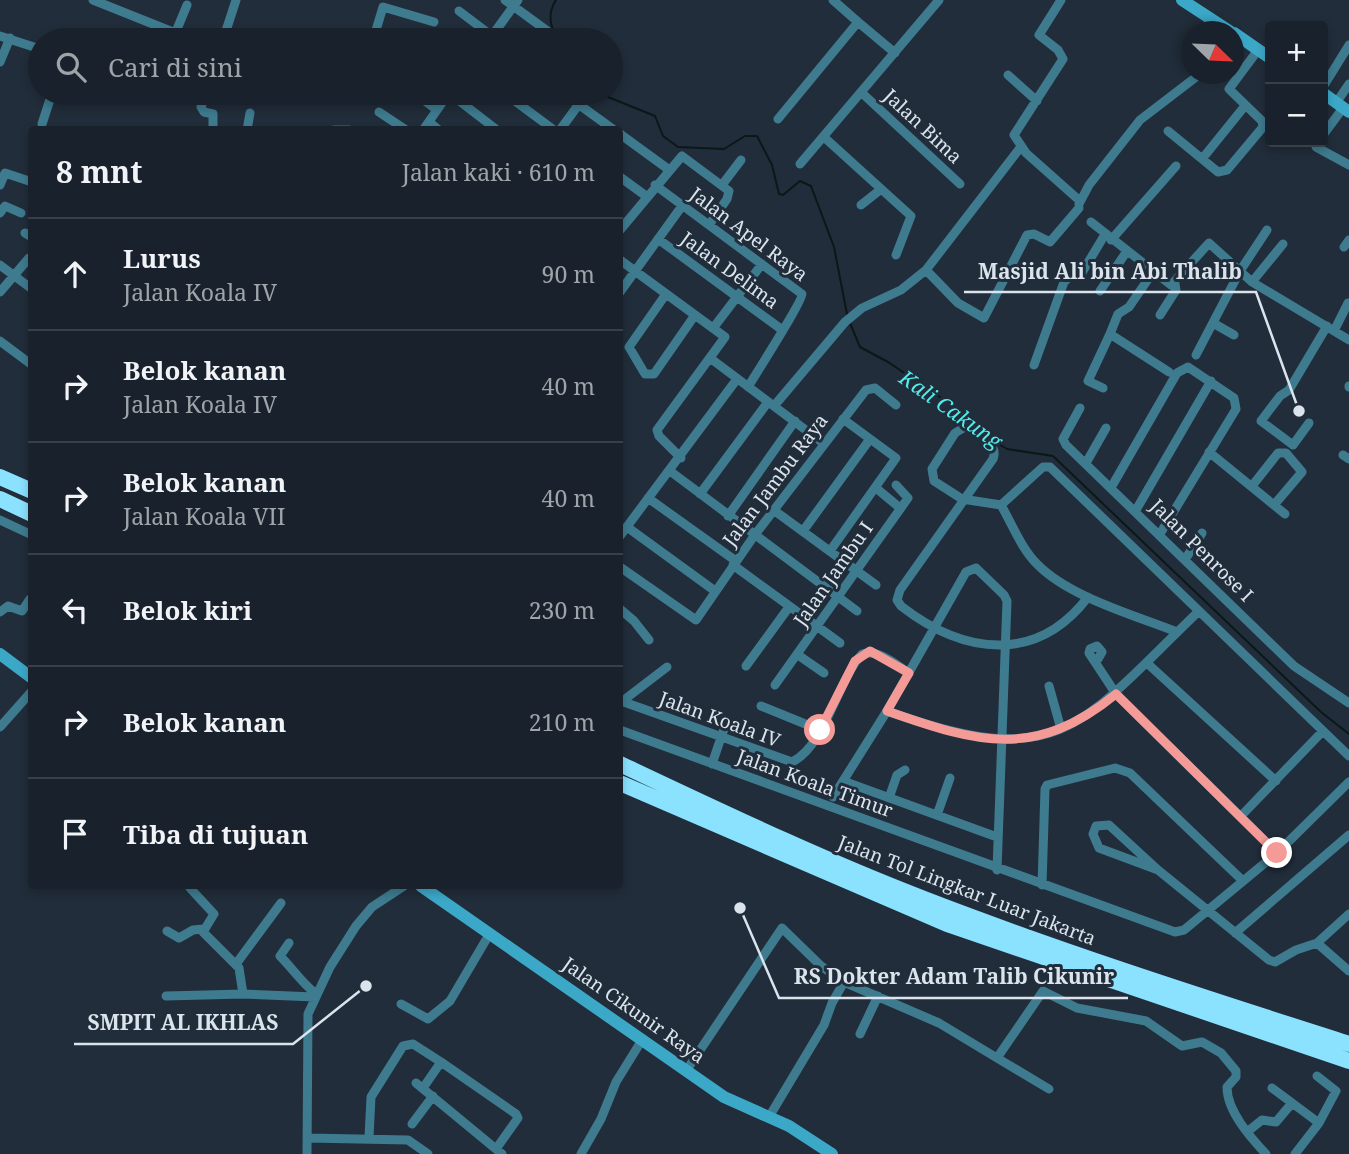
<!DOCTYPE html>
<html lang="id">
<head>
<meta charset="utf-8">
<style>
  body { margin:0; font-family:"Noto Serif",serif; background:#262f38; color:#f1f3f6 }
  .controls { position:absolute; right:21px; top:21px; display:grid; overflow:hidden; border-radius:7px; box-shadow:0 4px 10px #0003 }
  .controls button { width:63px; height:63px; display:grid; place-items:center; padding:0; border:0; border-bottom:2px solid #373f48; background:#19222c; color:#f1f3f6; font:35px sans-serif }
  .compass { position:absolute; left:1181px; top:21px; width:63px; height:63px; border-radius:50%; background:#19222c; box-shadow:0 4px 10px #0003; rotate:113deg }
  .stop { position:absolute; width:21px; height:21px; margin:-16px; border:5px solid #f59b97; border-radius:50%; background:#fff }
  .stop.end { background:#f59b97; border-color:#fff; box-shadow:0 2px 7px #0008 }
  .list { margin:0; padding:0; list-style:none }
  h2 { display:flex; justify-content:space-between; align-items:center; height:91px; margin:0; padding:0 28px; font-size:30px }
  h2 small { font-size:23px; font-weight:400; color:#9fa4a9 }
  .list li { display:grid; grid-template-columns:46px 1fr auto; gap:21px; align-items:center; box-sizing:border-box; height:112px; padding:0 28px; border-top:2px solid #373f48 }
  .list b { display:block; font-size:26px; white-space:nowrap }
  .list p { margin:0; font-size:23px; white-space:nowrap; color:#9fa4a9 }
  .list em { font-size:23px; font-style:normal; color:#9fa4a9 }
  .icon { flex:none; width:38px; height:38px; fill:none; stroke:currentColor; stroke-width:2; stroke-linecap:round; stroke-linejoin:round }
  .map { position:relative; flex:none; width:1349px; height:1154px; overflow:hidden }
  .search { position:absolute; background:#19222c; box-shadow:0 4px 10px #0003; left:28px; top:28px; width:595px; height:77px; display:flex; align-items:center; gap:18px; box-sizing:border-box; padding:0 24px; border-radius:38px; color:#9fa4a9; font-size:26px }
  .panel { position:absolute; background:#19222c; box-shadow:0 4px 10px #0003; left:28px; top:126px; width:595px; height:763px; border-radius:7px }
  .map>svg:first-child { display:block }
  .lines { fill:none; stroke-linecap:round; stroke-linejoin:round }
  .stream { stroke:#0a1817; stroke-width:2 }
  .street { stroke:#3e7b8f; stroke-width:9 }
  .secondary { stroke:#3ca8c8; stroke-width:12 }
  .highway { stroke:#8ae2ff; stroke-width:16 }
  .route { stroke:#f59b97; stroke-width:9 }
  .labels { text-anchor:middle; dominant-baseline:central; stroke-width:6; stroke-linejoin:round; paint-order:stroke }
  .street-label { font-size:19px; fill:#dbe4ec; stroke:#212d3a }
  .water-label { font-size:21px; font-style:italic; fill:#52ebe9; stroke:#212d3a }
  .leader { fill:none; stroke:#dbe4ec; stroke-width:2.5 }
  .callout-dot { fill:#dbe4ec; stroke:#212d3a; stroke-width:2.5 }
  .callout-label { font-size:21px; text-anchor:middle; font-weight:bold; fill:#dbe4ec; stroke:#212d3a; stroke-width:6; stroke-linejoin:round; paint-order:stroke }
</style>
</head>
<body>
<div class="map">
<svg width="1349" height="1154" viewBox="0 0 1349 1154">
  <rect width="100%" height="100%" fill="#212d3a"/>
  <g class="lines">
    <path class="stream" d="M556 0C547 14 550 26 558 40
      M598 93 655 116 663 136 678 147 724 149 745 136H757L772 165 779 194 783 195 800 181 811 186 834 247 847 314
      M850 323 860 347 888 362 965 414 973 426
      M992 440 1007 449 1053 456 1321 712 1349 734"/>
    <path class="street" d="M93 0 193 40
      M505 0 550 33
      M833 0 858 22
      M1061 0 1039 35 1058 50 1063 59 1014 135 1026 153 1080 201
      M459 11 492 36
      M175 34 187 5
      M0 36 40 49
      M223 40 236 0
      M373 40 383 7 434 22
      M489 40 518 0
      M1234 46 1243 39
      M0 62 10 38
      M1008 75 1037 101
      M1323 87 1349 45
      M206 93 201 107 204 112 213 114V130
      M414 93 437 110
      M449 93 497 130
      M504 93 554 130
      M563 93 614 130
      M862 93 960 184
      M1336 103 1349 84
      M379 112 406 130
      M778 119 858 22 895 53
      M429 122 439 130
      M42 124 52 93
      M247 130 250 113
      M334 130H349
      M423 130 449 93
      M560 130 579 104
      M1168 131 1218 172 1227 170 1263 127 1262 121 1229 89 1258 50
      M620 134 668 169
      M1323 135 1343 108
      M825 138 911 216 896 255
      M1319 142 1316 147 1349 165
      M1202 159 1244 107
      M800 164 939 0
      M620 177 646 196
      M0 185 5 173 32 182
      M655 185 802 294C803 300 756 374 748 387
      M722 185 741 160
      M1079 204 1089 185 1140 120 1200 74
      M861 205 880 190
      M0 213 5 206 21 213
      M1091 222 1171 285 1209 243 1252 282 1349 340
      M620 230 682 156 729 191 727 199 709 225
      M25 233 32 237
      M658 239 781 329
      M1111 240 1176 166
      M1344 247 1349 240
      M620 260 725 337 657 430 659 436 681 458
      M0 265 32 289
      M926 270 958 303 984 318 1027 235 1034 234 1050 242 1079 208
      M1153 272 1129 307 1118 314 1110 334 1169 372
      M1252 282 1283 244
      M1100 291 1127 251
      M0 292 29 258
      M620 292 682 206
      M666 294 629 347 645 374H654L695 315
      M1160 315 1176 290 1175 284
      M1213 323 1234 335
      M714 327 762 264
      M1334 331 1348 303
      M0 341 32 365
      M1196 355 1240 271 1267 230
      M710 358 823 443
      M1034 365 1064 282 1069 277 1080 276 1104 236
      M1349 387V386
      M1103 388 1088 381 1110 334
      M774 406 845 322 862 308 901 290 926 270 1020 148
      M1080 408 1063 439 1066 445 1294 666 1349 703
      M1309 423 1293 445 1261 421 1280 396 1289 390 1327 326
      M1209 452 1285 514
      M1343 455 1349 459
      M1086 463 1106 428
      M670 471 857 611
      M1112 486 1177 373 1188 367 1234 398 1236 409 1160 534
      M1252 486 1278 453H1286L1302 472 1274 505
      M876 488 900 508
      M700 494 768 402
      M648 498 736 561
      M1001 505C1012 524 1021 548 1037 564 1069 597 1134 615 1177 632
      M1136 510 1211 381
      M775 511 876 585
      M728 516 795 421
      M0 520 32 535
      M627 527 715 591
      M803 531 870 439
      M620 536 737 379
      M830 551 896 458 843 419
      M1186 558 1202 533
      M733 565 840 643
      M620 567 696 620 754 536 866 390 875 388 896 405
      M1088 597C1037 664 964 655 901 606L897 600 900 590 993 459C999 444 978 431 965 427L955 433 932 469 934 481 962 499 1001 505 1043 467H1050L1349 756
      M620 609 634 621 649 640
      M0 612 8 606 22 611 30 599
      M798 655 824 673
      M1094 659H1098L1102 652 1097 646 1090 649 1089 653 1116 694 1277 853
      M1148 664 1276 781
      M746 666 789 607
      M775 685 908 498 896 485
      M1049 686 1061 729
      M621 701 792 762C826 745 837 681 862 654 879 649 895 664 909 673
      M620 703 667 667
      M761 706 820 730
      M887 711C1062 774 1079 726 1199 611
      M0 727 32 691
      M620 730 1175 932 1184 930 1277 853 1349 782
      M712 764 727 720
      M843 781 997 837
      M833 797 887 711 966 572 976 568 1004 595 1007 601 997 870
      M889 798 897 775 905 770
      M937 815 950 778
      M1241 816 1322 732
      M1158 870 1099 848 1093 834 1096 826 1109 825 1158 870 1269 960 1275 962 1296 950 1317 943 1349 914
      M1042 885 1045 789 1047 785 1115 768 1130 773 1242 880
      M190 888 214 914 203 932 239 968 243 994
      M167 931 179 938 193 930 203 929
      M1235 933 1349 835
      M289 943 280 956C293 969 301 982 316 994
      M1317 943 1349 971
      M236 964 281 903
      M166 996 243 994 315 997
      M401 1004 428 1019 450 1001 490 933
      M860 1034 878 996
      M997 1058 1049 1089
      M686 1071 782 928 821 966 844 982 939 1023 997 1058 1043 991 1077 1008 1146 1021 1182 1046 1202 1042 1221 1053 1236 1071V1077L1227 1087C1227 1111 1250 1137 1266 1154
      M416 1083 502 1154
      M423 1088 441 1062 516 1114 518 1118 496 1149
      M1272 1088 1319 1123
      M769 1117 824 1025 832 1003 844 982
      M412 1124 433 1096
      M1247 1132 1262 1120 1276 1122 1292 1103
      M369 1137 371 1097 403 1046 413 1044 441 1062
      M308 1138 408 1140 428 1154
      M307 1154 308 1014 330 967 356 926 372 907 404 886
      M581 1154 601 1119 616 1082 642 1040
      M1295 1154 1319 1123 1336 1091 1317 1076"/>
    <path class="secondary" d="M1182 0 1231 32
      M1234 33 1270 58
      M1323 93 1349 112
      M0 654 32 678
      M421 886 724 1097 789 1126 832 1154"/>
    <path class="highway" d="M0 477 32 491
      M0 499 32 514
      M620 764C720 811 820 859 924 899 1064 953 1206 998 1349 1044
      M620 783 947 924 1349 1061"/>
  </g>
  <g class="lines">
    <path class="route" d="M820 730 855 661 870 651 909 673 887 711C978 743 1035 760 1116 694L1277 853"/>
  </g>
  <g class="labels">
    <g class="street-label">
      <text transform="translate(923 126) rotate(43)">Jalan Bima</text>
      <text transform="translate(749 234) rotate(37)">Jalan Apel Raya</text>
      <text transform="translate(730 270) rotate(36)">Jalan Delima</text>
      <text transform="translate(775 480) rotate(-53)">Jalan Jambu Raya</text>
      <text transform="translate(1202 550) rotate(45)">Jalan Penrose I</text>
      <text transform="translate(833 574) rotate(-55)">Jalan Jambu I</text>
      <text transform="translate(720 719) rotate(20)">Jalan Koala IV</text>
      <text transform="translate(815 783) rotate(20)">Jalan Koala Timur</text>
      <text transform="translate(967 890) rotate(21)">Jalan Tol Lingkar Luar Jakarta</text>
      <text transform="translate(634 1010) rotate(35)">Jalan Cikunir Raya</text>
    </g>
    <g class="water-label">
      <text transform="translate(951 409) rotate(35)">Kali Cakung</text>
    </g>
  </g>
  <path class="leader" d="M1299 411L1256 292H964M740 908L779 998H1128M366 986L293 1044H74"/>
  <g class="callout-dot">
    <circle cx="1299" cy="411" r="7"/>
    <circle cx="740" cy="908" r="7"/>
    <circle cx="366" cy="986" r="7"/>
  </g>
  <g class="callout-label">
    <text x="1110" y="279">Masjid Ali bin Abi Thalib</text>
    <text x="954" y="984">RS Dokter Adam Talib Cikunir</text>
    <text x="183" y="1030">SMPIT AL IKHLAS</text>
  </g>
</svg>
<div class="controls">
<button>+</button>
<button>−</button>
</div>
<svg class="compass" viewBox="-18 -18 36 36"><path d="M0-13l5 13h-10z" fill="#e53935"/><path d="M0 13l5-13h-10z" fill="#9fa4a9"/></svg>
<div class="stop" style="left:820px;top:730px"></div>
<div class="stop end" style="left:1277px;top:853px"></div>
<div class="search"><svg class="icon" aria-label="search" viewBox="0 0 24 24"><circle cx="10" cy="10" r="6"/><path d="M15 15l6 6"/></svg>Cari di sini</div>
<section class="panel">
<h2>8 mnt<small>Jalan kaki · 610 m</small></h2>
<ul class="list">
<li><svg class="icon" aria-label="ahead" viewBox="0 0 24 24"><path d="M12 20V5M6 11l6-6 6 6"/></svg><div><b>Lurus</b><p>Jalan Koala IV</p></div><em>90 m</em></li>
<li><svg class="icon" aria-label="right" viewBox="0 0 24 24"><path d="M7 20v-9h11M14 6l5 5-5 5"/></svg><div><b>Belok kanan</b><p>Jalan Koala IV</p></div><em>40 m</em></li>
<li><svg class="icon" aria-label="right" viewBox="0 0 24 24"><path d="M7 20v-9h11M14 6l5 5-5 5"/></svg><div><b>Belok kanan</b><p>Jalan Koala VII</p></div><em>40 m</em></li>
<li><svg class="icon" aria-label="left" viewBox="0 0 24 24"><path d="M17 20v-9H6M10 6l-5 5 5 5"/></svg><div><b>Belok kiri</b></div><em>230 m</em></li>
<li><svg class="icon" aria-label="right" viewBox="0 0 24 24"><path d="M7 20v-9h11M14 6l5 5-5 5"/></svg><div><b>Belok kanan</b></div><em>210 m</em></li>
<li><svg class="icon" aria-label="arrive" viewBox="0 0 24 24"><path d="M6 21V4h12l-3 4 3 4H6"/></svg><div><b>Tiba di tujuan</b></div></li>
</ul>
</section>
</div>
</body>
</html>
